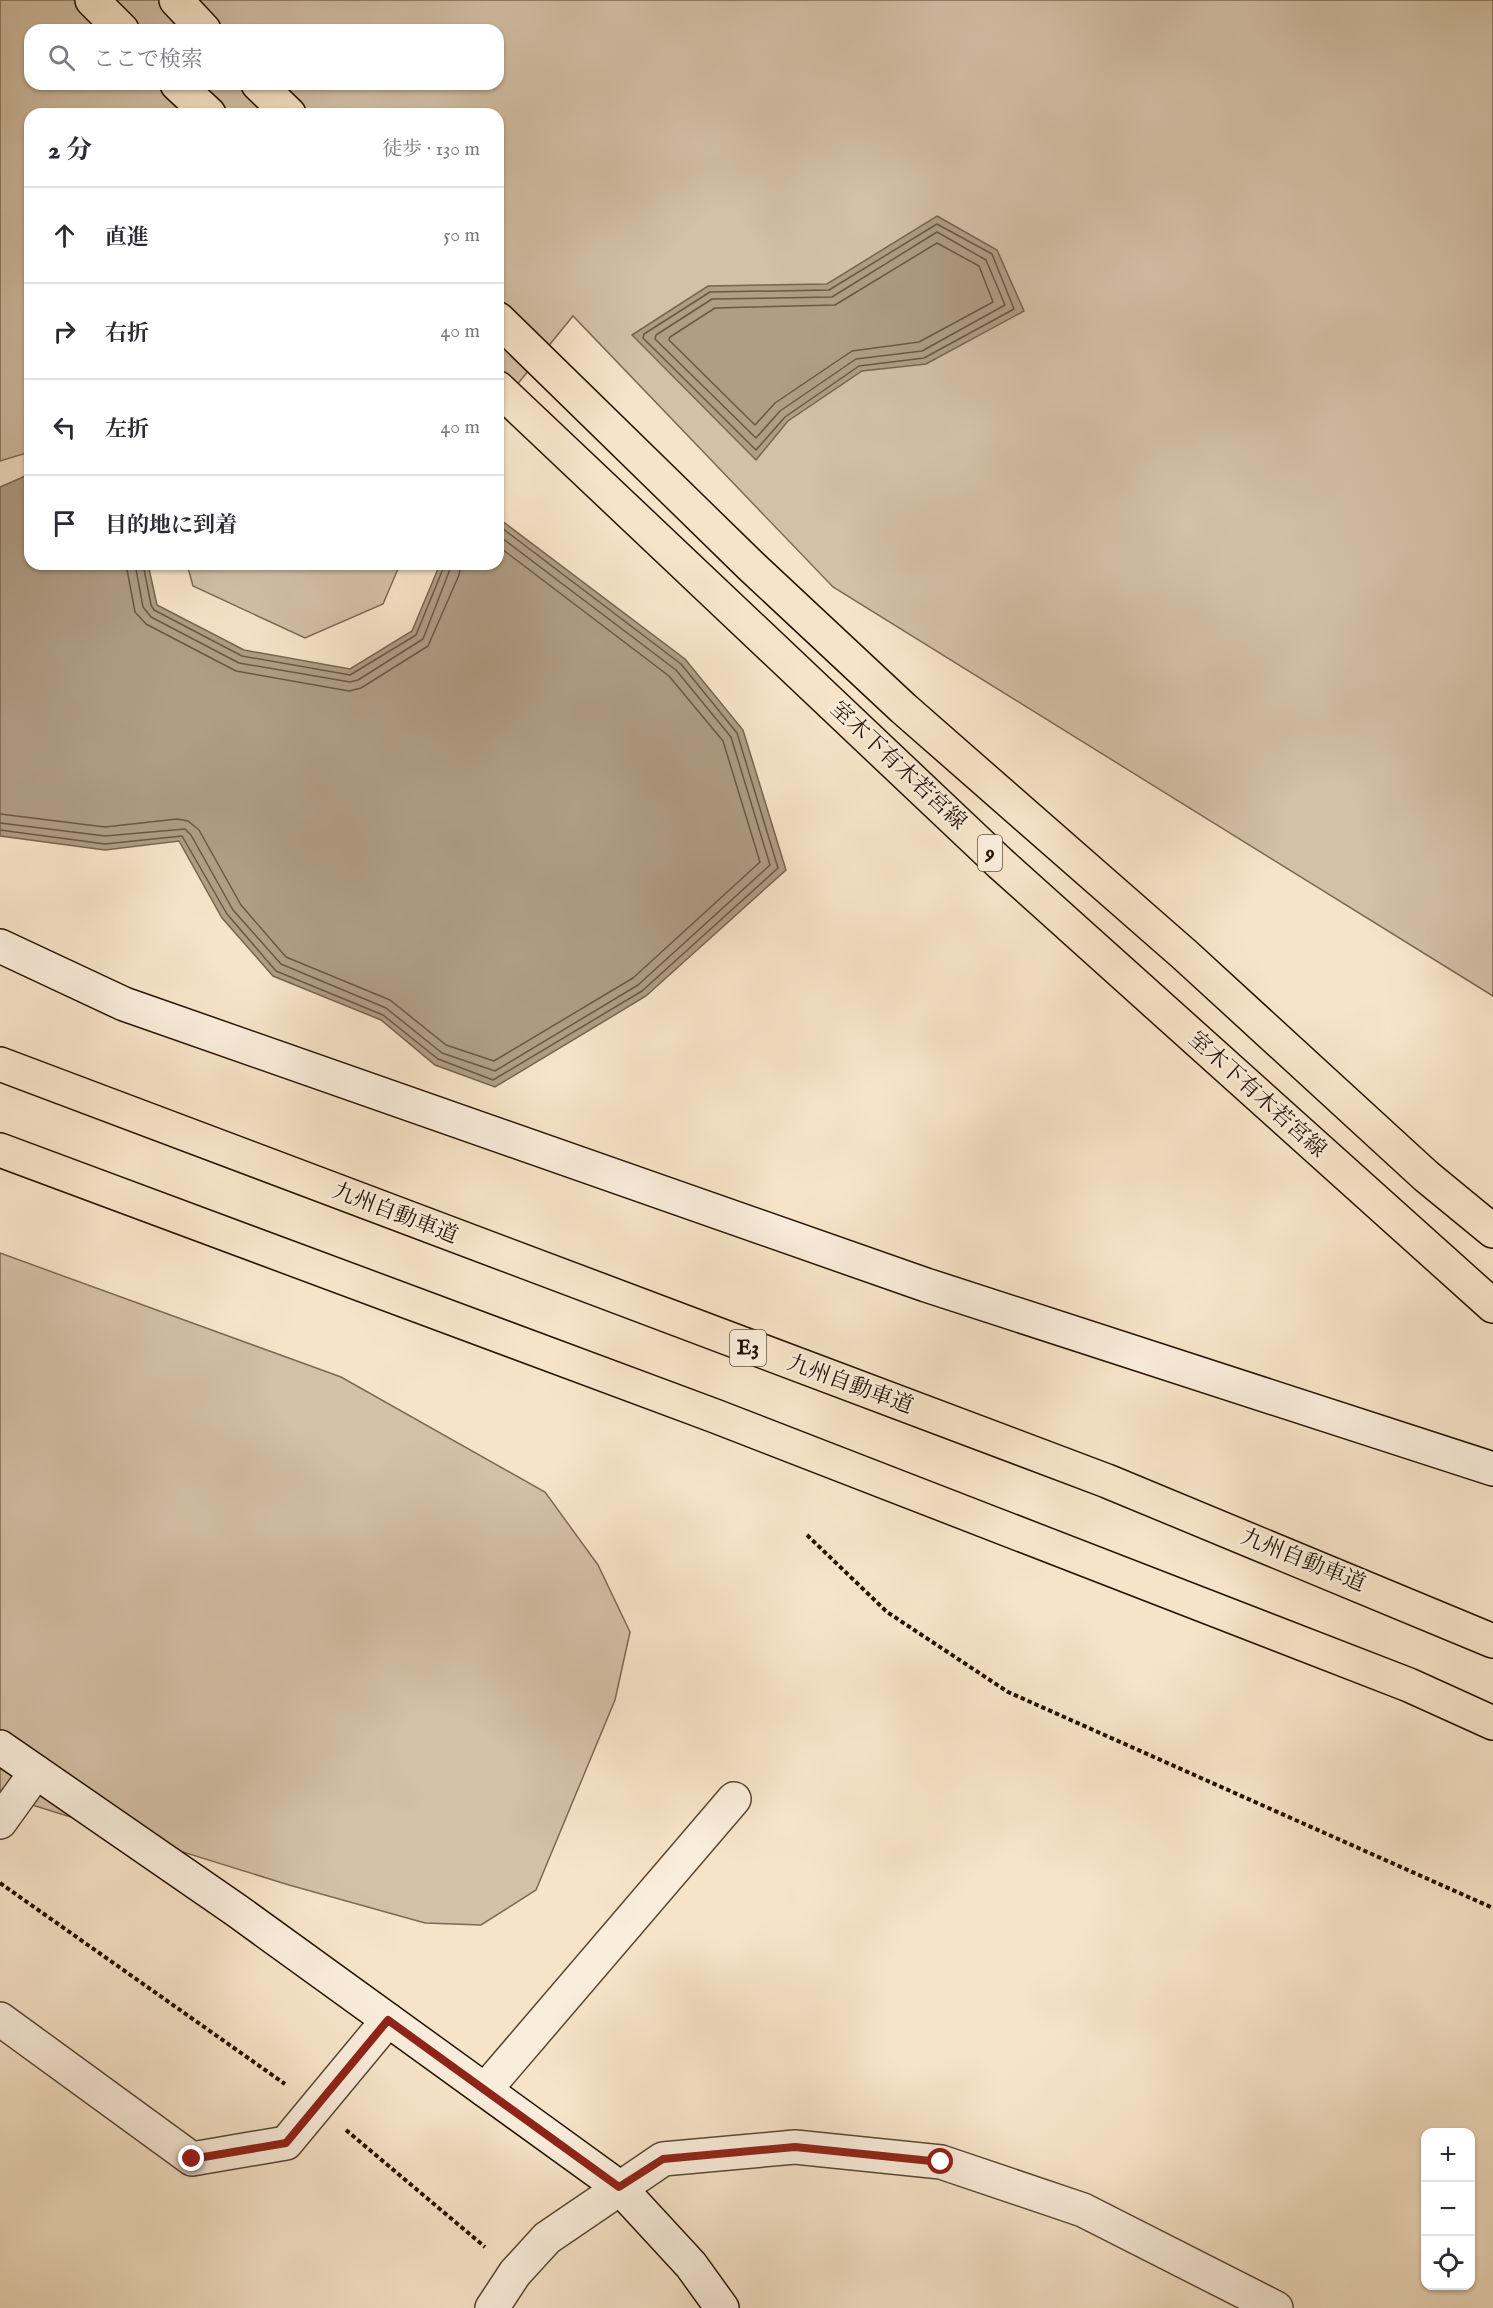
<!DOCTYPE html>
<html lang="ja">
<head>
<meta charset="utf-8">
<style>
  body { margin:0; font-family:"IM FELL English","Noto Serif JP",serif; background:#f2f2f3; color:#2b2b33 }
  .controls { position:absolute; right:18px; bottom:18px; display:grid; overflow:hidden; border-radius:12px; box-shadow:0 2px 4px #0004 }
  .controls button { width:54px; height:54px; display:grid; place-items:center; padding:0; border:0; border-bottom:2px solid #e1e1e2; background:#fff; color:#2b2b33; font:30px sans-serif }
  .stop { position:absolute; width:18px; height:18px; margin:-14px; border:4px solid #8f2418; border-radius:50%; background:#fff }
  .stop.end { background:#8f2418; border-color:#fff; box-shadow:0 2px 6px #0008 }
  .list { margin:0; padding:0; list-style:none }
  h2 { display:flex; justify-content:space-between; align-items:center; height:78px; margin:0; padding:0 24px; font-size:26px }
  h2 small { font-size:20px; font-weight:400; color:#7c7c81 }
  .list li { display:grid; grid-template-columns:39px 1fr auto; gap:18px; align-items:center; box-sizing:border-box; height:96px; padding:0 24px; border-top:2px solid #e1e1e2 }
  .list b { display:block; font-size:22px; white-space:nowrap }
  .list em { font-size:20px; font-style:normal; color:#7c7c81 }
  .icon { flex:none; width:33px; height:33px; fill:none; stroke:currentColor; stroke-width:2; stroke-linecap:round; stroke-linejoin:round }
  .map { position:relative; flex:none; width:1493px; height:2308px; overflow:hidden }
  .search { position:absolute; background:#fff; box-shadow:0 2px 4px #0004; left:24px; top:24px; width:480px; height:66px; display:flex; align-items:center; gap:15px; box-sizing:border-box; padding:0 21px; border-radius:18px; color:#7c7c81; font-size:22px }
  .panel { position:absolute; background:#fff; box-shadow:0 2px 4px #0004; left:24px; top:108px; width:480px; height:462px; border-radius:18px }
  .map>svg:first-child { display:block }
  .green { fill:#d3c0a6; stroke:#7c6953; stroke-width:1.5; fill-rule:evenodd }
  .water { fill:#af9d84; stroke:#77654f; stroke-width:1.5 }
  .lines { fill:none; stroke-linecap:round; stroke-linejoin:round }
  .shore { stroke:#6a5842; stroke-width:1.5 }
  .street-casing { stroke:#594632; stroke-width:36 }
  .secondary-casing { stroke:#241200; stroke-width:36 }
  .primary-casing { stroke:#241200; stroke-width:36 }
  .highway-casing { stroke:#241200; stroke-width:36 }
  .path { stroke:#241200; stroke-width:4; stroke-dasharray:4.5 3; stroke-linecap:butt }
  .street { stroke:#faeddb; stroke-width:33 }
  .secondary { stroke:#faeddb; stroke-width:33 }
  .primary { stroke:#f7e4c8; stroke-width:33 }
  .highway { stroke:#f7e4c8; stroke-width:33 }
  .route { stroke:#8f2418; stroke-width:8 }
  .labels { text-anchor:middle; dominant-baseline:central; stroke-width:5; stroke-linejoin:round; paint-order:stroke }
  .shield { fill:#faeddb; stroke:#645442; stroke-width:1.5 }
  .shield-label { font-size:21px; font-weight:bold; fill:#241200 }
  .street-label { font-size:22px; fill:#241200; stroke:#faeddb }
</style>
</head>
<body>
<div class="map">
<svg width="1493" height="2308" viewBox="0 0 1493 2308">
  <rect width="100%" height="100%" fill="#f7e4c8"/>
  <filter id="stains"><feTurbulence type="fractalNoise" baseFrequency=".00333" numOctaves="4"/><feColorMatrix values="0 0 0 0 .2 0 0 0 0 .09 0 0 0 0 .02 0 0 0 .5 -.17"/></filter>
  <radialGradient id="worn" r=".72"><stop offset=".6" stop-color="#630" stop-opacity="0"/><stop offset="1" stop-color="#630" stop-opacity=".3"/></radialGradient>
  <path class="green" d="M0 0H1493V996L833 587 573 316 498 408V114H30V452L0 461ZM30 30H498V84H30Z
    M187 564H400L383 604 305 638 193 586Z
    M0 1253 341 1377 545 1492 598 1565 630 1632 615 1700 536 1890 481 1925 425 1923 289 1885 0 1795Z"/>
  <path class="water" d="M937 216 997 250 1024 311 926 364 862 371 788 421 756 460 632 335 708 286 827 284Z
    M30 474V564H148L157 605 244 650 350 669 412 631 440 564H498V518L685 659 743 730 786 870 646 996 495 1087 435 1065 381 1020 273 976 222 918 179 841 105 850 0 836V487Z"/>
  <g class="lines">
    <path class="shore" d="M937 224 992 254 1014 309 924 358 859 366 785 417 756 450 643 338 644 334 710 292 829 290Z
      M937 232 986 260 1005 305 922 351 856 359 780 411 756 438 655 339 656 335 712 299 832 297Z
      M937 243 979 266 993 302 919 342 852 351 775 403 755 425 669 340 670 337 715 308 835 305Z
      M126 564 135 612 146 624 236 671 349 691 361 688 428 646 459 575 461 564
      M135 564 143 607 151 617 239 663 350 682 358 680 423 639 452 564
      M143 564 151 605 154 610 242 656 350 675 416 635 445 564
      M0 814 105 827 177 819 188 821 199 830 241 905 286 957 390 1000 446 1045 494 1061 633 978 760 862 723 741 669 676 498 546
      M0 823 105 836 185 829 191 835 233 910 281 964 386 1008 442 1053 495 1071 638 985 770 865 731 737 676 670 498 535
      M0 830 105 844 182 836 227 914 276 971 383 1015 438 1059 493 1080 642 991 778 868 737 733 681 664 498 525"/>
    <defs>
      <path id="street" d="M0 1822 36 1772
        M0 2019 192 2159 286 2143 388 2020
        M485 2090 734 1799
        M492 2308 515 2273 547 2238 663 2159 795 2147 941 2162 1083 2210 1276 2308"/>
      <path id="secondary" d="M0 946 124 1004 926 1285 1493 1469
        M0 1747 236 1910 619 2187 691 2265 722 2308"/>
      <path id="primary" d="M92 0 122 30
        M176 0 204 30
        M177 84 209 114
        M258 84 289 114
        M498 319 751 566 903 708 1185 955 1426 1176 1493 1231
        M498 388 1000 863 1493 1306"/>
      <path id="highway" d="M0 1064 1107 1481 1493 1641
        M0 1150 715 1416 1409 1685 1493 1723"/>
    </defs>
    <use href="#street" class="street-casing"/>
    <use href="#secondary" class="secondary-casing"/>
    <use href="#primary" class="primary-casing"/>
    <use href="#highway" class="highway-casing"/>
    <path class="path" d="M807 1535 887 1612 1008 1692 1493 1908
      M0 1883 285 2084
      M346 2130 485 2247"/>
    <use href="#street" class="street"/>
    <use href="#secondary" class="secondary"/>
    <use href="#primary" class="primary"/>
    <use href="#highway" class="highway"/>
  </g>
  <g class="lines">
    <path class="route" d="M192 2159 286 2143 388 2020 619 2187 663 2159 795 2147 941 2162"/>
  </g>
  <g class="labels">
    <g class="shield">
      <rect x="978" y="835" width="24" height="36" rx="4.5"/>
      <rect x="730" y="1330" width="36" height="36" rx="4.5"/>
    </g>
    <g class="shield-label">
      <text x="990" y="853">9</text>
      <text x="748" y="1348">E3</text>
    </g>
    <g class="street-label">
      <text transform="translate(898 766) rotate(43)">室木下有木若宮線</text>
      <text transform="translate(1257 1095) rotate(42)">室木下有木若宮線</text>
      <text transform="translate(395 1214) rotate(21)">九州自動車道</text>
      <text transform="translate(850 1385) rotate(20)">九州自動車道</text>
      <text transform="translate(1303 1561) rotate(22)">九州自動車道</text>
    </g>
  </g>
  <rect width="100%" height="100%" filter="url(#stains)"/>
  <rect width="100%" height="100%" fill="url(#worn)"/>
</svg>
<div class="controls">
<button>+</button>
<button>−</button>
<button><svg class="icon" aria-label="locate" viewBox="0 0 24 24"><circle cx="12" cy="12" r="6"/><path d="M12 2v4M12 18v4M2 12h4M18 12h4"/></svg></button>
</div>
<div class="stop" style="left:941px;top:2162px"></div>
<div class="stop end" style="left:192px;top:2159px"></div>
<div class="search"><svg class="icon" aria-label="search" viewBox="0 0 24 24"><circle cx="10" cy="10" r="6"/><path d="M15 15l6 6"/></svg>ここで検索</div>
<section class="panel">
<h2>2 分<small>徒歩 · 130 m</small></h2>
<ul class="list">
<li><svg class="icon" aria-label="ahead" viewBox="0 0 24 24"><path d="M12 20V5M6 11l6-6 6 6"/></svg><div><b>直進</b></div><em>50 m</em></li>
<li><svg class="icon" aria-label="right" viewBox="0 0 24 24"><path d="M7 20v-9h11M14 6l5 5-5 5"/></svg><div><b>右折</b></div><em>40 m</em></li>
<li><svg class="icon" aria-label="left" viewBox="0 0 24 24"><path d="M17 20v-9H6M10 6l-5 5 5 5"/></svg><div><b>左折</b></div><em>40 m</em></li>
<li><svg class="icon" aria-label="arrive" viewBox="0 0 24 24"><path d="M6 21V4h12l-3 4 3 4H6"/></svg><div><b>目的地に到着</b></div></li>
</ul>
</section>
</div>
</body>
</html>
